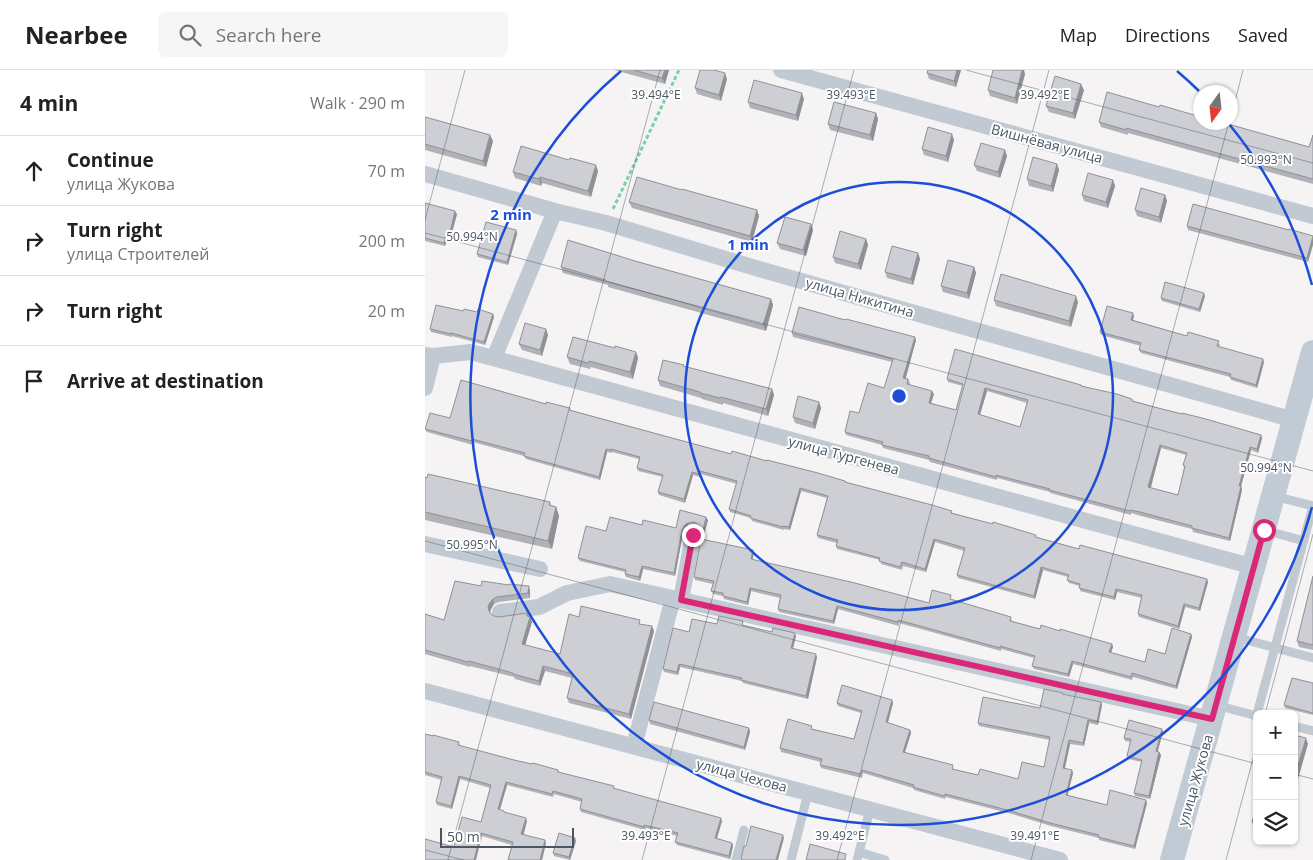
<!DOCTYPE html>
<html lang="en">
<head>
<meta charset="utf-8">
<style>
  body { margin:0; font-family:"Open Sans",sans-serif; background:#f6f6f6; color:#222 }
  .controls { position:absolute; right:15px; bottom:15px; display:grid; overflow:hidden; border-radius:8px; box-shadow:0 1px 4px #0004 }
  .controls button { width:45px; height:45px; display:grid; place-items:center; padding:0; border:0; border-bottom:1px solid #e0e0e0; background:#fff; color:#222; font:25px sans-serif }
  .compass { position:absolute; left:768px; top:15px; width:45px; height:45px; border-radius:50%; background:#fff; box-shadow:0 1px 4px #0004; rotate:195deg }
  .scale { position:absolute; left:15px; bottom:12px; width:134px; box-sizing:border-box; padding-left:5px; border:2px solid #4a5661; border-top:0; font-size:14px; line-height:18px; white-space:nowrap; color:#4a5661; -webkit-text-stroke:4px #fff; paint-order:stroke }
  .stop { position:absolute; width:15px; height:15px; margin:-11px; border:4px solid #db2777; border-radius:50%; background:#fff }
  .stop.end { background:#db2777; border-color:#fff; box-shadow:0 1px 5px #0008 }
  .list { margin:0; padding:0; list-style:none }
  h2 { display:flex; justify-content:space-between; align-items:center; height:65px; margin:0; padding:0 20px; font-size:21px }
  h2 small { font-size:16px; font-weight:400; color:#767676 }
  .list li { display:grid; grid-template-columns:32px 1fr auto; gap:15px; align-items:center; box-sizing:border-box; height:70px; padding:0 20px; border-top:1px solid #e0e0e0 }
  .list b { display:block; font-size:19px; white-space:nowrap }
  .list p { margin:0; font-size:16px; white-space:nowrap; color:#767676 }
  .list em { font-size:16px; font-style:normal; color:#767676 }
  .icon { flex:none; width:28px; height:28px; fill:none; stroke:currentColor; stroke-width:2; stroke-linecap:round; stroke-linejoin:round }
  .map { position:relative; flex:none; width:888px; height:790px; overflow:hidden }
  header { display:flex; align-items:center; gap:30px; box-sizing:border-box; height:70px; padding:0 25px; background:#fff; border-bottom:1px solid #e0e0e0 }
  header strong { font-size:24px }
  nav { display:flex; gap:28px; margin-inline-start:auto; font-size:18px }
  .search { width:350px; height:45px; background:#f6f6f6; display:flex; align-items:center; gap:12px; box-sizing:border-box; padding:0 18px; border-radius:8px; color:#767676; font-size:19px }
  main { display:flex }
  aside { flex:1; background:#fff }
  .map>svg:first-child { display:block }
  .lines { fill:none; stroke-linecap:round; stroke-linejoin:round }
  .path { stroke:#7ad0a6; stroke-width:3; stroke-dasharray:4 2.5; stroke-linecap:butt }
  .lane { stroke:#c1cad2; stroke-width:9 }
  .street { stroke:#c1cad2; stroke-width:16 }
  .secondary { stroke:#c1cbd6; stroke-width:24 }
  .wall { fill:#b0b2b7; fill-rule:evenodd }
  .shaded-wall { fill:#909195 }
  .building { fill:#cdcfd5; stroke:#909195; fill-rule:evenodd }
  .route { stroke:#db2777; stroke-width:6 }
  .ticks { fill:none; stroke:#4a5661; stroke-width:1; stroke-opacity:0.45 }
  .ring { fill:none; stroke:#1d4ed8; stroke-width:2.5 }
  .labels { text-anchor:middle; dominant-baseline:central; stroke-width:4; stroke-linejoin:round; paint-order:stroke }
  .street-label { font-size:14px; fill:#4a5661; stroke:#fff }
  .ticks-label { font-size:12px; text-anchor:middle; fill:#4a5661; stroke:#fff; stroke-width:4; stroke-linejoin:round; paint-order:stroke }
  .centre { fill:#1d4ed8; stroke:#fff; stroke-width:2.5 }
  .ring-label { font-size:15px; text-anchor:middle; font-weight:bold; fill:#1d4ed8; stroke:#fff; stroke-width:4; stroke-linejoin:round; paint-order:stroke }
</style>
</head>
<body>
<header>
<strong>Nearbee</strong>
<div class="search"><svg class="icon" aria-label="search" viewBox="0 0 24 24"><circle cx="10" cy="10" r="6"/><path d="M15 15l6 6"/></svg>Search here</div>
<nav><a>Map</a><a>Directions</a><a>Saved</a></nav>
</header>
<main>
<aside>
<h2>4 min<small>Walk · 290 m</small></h2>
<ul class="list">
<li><svg class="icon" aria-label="ahead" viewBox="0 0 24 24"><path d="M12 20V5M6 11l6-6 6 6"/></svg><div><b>Continue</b><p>улица Жукова</p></div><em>70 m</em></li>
<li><svg class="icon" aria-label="right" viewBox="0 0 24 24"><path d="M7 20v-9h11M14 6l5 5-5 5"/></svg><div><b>Turn right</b><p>улица Строителей</p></div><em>200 m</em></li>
<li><svg class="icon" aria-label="right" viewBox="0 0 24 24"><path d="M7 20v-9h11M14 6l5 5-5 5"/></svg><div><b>Turn right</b></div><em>20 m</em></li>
<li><svg class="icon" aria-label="arrive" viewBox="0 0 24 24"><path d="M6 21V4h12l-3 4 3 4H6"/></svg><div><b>Arrive at destination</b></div></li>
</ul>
</aside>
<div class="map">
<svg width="888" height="790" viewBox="0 0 888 790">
  <rect width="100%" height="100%" fill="#f5f3f3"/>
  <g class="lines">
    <path class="path" d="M188 139 254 0"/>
    <path class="lane" d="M849 426 888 436
      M839 460 879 471
      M810 567 888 588
      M791 635 832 646
      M832 644 888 436
      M869 656 888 661
      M434 782 460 790
      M311 790 319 760
      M366 790 383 723
      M432 790 445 739"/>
    <path class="street" d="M356 0 888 146
      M0 104 130 141 181 153 334 199 869 350
      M0 285 8 286 46 282 829 497
      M69 288 130 141
      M0 318 8 286
      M0 474 115 499
      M256 530 268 465
      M75 542 114 537 142 523 185 514 787 649
      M0 621 635 790
      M209 676 248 528"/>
    <path class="secondary" d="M747 790 888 282"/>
  </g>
  <path class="wall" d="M189 0H244L240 14Z
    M536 0 531 17 504 9 502 3Z
    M600 4 592 34 565 26 563 20Z
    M302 9 296 31 272 24 270 18Z
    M659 20 650 49 624 42 621 36Z
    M379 29 373 51 325 38 323 32Z
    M734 37 884 77 888 65V114L703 63V65L676 57 674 52Z
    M451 43 453 49 448 71 405 60 403 54Z
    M0 47 65 65 68 71 61 97 0 80Z
    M529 70 523 92 499 85 497 79Z
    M580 80 582 86 575 108 552 101 549 95Z
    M632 94 634 100 628 122 604 116 602 109Z
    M173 101 166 127 117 113 116 116 90 108 88 102Z
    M688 110 690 116 683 138 659 131 657 125Z
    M257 120 332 140 334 146 327 172 207 138 204 132Z
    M740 125 742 131 736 153 712 146 710 140Z
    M0 133 32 144 25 170 22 169 20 176 0 171Z
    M386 154 388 160 381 186 355 179 352 173Z
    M762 156 864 160 888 166 883 192 763 160Z
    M91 160 92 164 83 195 53 187 52 184Z
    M441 169 443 175 436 200 410 193 408 187Z
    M493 183 495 189 488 215 462 208 460 202Z
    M210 191 346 229 348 235 341 261 183 217V215L138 203 136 197Z
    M549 197 551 203 544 229 518 222 516 216Z
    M780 226 775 242 737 231 736 228Z
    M569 230 653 232 646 257 571 236Z
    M38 241 68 244 69 247 60 275 27 266V267L6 262 5 259Z
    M709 246 708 250 762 266 795 274 794 277 839 292 832 318 806 310 805 307 716 283 714 280 716 276 676 265 675 262Z
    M121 259 123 265 117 286 97 280 94 274Z
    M367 263 491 270 480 309H483L485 313 484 315 509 324 506 333 531 340 538 316 523 312 522 309 656 315 657 316 737 339 836 365 837 368 833 383 826 380 816 416 817 420 805 471 768 462 767 459 716 446 706 443V445L625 423V422L572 408V410L505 392 504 390 458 378 457 375 421 365 420 362 434 343 459 318 467 292 368 267ZM562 321 602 333 595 357 555 345ZM736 378 761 385 758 395 759 398 753 425 725 418Z
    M190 278 211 282 213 288 208 309 166 297 165 299 145 294 142 287Z
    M259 297 347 319 349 325 343 346 298 333V335L277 329 276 328 235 316 233 310Z
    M394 332 396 338 390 359 370 353 368 347Z
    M121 334 145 340 306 384 342 391 420 411 421 412 527 441V443L654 479 783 512 775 541 760 537 754 559 714 547 713 544 717 528 692 522 690 530 655 521V516L644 513 642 510 643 507 618 500 610 529 533 508 532 505 539 481 510 472 501 502 478 496 477 500 456 494 455 490 412 479 411 476 412 473 393 468 392 465 402 428 376 421 365 460 359 459V460L327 451 326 448 305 442 304 439 312 414 276 404 275 407 268 405 260 433 234 425 233 422 238 407 213 401 212 398 214 389 187 382V383L182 382 175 410 101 389 99 386 48 372V375L2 362 0 359 25 348Z
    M0 407 125 432 126 436 131 437 134 446 127 479 0 450Z
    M255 440 283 450 278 469 329 483 327 490 504 533 526 525V529L587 550V551L615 559 635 561 687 574 688 577 686 583 720 592 740 584 766 564 767 567 752 619 708 607 707 610 648 594 644 607 609 599 607 596 609 588 576 579V581L474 553V556L413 539 409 554 354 542 353 539 355 528 326 521 323 535 299 529 298 526 288 524 286 521 288 514 270 510 269 507 277 463V461L275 458 270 455 264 456 261 458 258 463 250 506 218 499 215 511 201 507 200 504V502L155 491 153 488 181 461 217 455 251 458Z
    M888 506V580L874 577 872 571Z
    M56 516 105 521V528L74 532 69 534 66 539 65 543 69 546 74 547 102 543 104 547H105L107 552 100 575 135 584 154 547 216 554 229 561 206 649 144 633 142 628 147 608 120 601 115 616 90 609 89 607 45 596V597L0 584V544L19 550Z
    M318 551V555L347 562 371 566 368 579 392 587 383 629 318 613 317 611 255 597 253 605 239 602 238 599 264 562 292 554Z
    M888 613V645L860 638 859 635Z
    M638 623V625L676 632 677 635 673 655 664 653 659 676 645 674 640 699 648 703 642 725 682 735 722 733 710 779 674 770V768L626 756 587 744 521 727 520 729 489 720 488 718 438 703 437 708 396 698 395 695 396 692 356 682 355 678 388 659 429 669 436 643 413 636 412 633 467 630 468 633 463 653 485 660 486 663 480 682 529 698 528 699 553 705 593 709 619 697 625 670 554 656 553 653 615 638Z
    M224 650 324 658 325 662 320 680 225 654Z
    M737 659 738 662 732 682H734L736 685 725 729 710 726 709 723 717 692 703 689 702 686 706 672 700 671 699 668Z
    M0 664 34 672 35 676 89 690 133 700 134 703 297 751 292 768 307 773 308 776 305 789 252 775 250 772 252 766 221 758 220 760 156 742 155 739 157 732 129 724 128 727 82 715 75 740 102 751 98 764 121 773 117 790H83L87 775 57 766 29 777 56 752 65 718 35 709 27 739 12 735 11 732 17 710 0 705Z
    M832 734V758H829L827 752Z
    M150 768 151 771 145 790 129 786 128 783Z"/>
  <path class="shaded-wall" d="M240 0H244L240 14 237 8Z
    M532 0H536L531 17 529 11Z
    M597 0H599L600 4 592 34 590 28Z
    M300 3 302 9 296 31 294 25Z
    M656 14 659 20 650 49 648 43Z
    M377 23 379 29 373 51 371 45Z
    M451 43 453 49 448 71 445 65Z
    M527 64 529 70 523 92 521 86Z
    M65 65 68 71 61 97 58 91Z
    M580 80 582 86 575 108 573 102Z
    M632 94 634 100 628 122 626 116Z
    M171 95 173 101 166 127 163 121Z
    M115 107 117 113 116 116 114 109Z
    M688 110 690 116 683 138 681 132Z
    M740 125 742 131 736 153 734 147Z
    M332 140 334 146 327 172 325 166Z
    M30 141 32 144 25 170 24 167Z
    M386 154 388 160 381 186 378 180Z
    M91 160 92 164 83 195 82 192Z
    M21 166 22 169 20 176 19 173Z
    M888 166V175L883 192 882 188Z
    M441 169 443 175 436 200 433 194Z
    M493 183 495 189 488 215 486 209Z
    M549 197 551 203 544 229 542 223Z
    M779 223 780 226 775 242 774 239Z
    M651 226 653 232 646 257 644 251Z
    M346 229 348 235 341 261 338 255Z
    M708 243 709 246 707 253 706 250Z
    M68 244 69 247 60 275 59 272Z
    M121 259 123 265 117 286 115 280Z
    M490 267 491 270 480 311 478 308Z
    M211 282 213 288 208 309 205 302Z
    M838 289 839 292 832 318 831 315Z
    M560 318 562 321 554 347 553 344Z
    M347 319 349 325 343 346 341 339Z
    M507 321 509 324 505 336 504 333Z
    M394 332 396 338 390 359 388 353Z
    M836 365 837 368 833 383 832 379Z
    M735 375 736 378 725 421 723 417Z
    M825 377 826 380 816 416 817 420 805 471 804 468 814 416Z
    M181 379 182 382 175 410 174 407Z
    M267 402 268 405 260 433 259 429Z
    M375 418 376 421 365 460 364 457Z
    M131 437 134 446 127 479 123 471Z
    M281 447 283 450 277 472 276 469Z
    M263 453 264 456 261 458 258 463 250 506 249 503 257 460 260 455Z
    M509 469 510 472 501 502 500 499Z
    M328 480 329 483 327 492 326 489Z
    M217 496 218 499 215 511 214 507Z
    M616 497 618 500 610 529 609 526Z
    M782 509 783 512 775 541 774 538Z
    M104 516 105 521V528L103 523Z
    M325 518 326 521 323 535 322 532Z
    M691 519 692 522 690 530 689 527Z
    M68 529 69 534 66 539 65 543 63 538 64 534Z
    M759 534 760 537 754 559 753 556Z
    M412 536 413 539 409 554 408 551Z
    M102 543 104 548 105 547 107 552 99 579 97 574Z
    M227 556 229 561 206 649 204 644Z
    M370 563 371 566 367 581 366 578Z
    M766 564 767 567 752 619 751 616Z
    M687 574 688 577 685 585 684 582Z
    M391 584 392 587 383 629 381 626Z
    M647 591 648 594 644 607 643 604Z
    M254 594 255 597 253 605 252 602Z
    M118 596 120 601 115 616 114 611Z
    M467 630 468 633 462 655 461 652Z
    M676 632 677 635 673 655 672 652Z
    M663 650 664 653 659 676 658 673Z
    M324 658 325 662 320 680 319 677Z
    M737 659 738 662 732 684 731 681Z
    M485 660 486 663 479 685 478 682Z
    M881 668 883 674 869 723V709Z
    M644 670 645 674 639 701 638 698Z
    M734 682 736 685 725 729 724 726Z
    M647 700 648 703 642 728 641 725Z
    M34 706 35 709 27 739 26 736Z
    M81 712 82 715 74 742 73 739Z
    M721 730 722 733 710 779 709 776Z
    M101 748 102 751 98 767 96 764Z
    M296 748 297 751 291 771 290 768Z
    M56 763 57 766 51 790H49Z
    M358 765 359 768 353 790H351Z
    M150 768 151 771 145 790 144 787Z
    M120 770 121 773 117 790H115Z
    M307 773 308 776 305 789 304 786Z"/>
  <path class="building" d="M209 0H240L237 8Z
    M275 0H289L300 3 294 25 270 18Z
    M503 0H532L529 11 502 3Z
    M568 0H597L590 28 563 20Z
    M630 6 656 14 648 43 621 36Z
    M329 10 377 23 371 45 323 32Z
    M682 22 734 37 735 35 776 47V52H796L884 77 888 65V109L701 58V60L674 52Z
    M409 32 451 43 445 65 403 54Z
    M0 47 65 65 58 91 0 74Z
    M503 57 527 64 521 86 497 79Z
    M556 73 580 80 573 102 549 95Z
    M96 76 144 90 145 88 171 95 163 121 115 107 114 109 88 102Z
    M608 87 632 94 626 116 602 109Z
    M663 103 688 110 681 132 657 125Z
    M212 107 257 120V119L332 140 325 166 204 132Z
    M716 118 740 125 734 147 710 140Z
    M0 133 30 141 24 167 21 166 19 173 0 168Z
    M768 134 864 160V159L888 166 882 188 762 156Z
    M360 147 386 154 378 180 352 173Z
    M61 152 91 160 82 192 52 184Z
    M415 161 441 169 433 194 408 187Z
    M143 170 210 191 346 229 338 255 181 211V210L136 197Z
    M467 176 493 183 486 209 460 202Z
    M523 190 549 197 542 223 516 216Z
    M576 204 651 226 644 251 569 230Z
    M740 212 779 223 774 239 736 228Z
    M11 235 38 241 39 239 52 242 53 239 68 244 59 272 26 263V264L5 259Z
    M682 236 708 243 706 250 762 266 763 262 794 271 792 276 838 289 831 315 805 307 806 304 714 280 716 273 675 262Z
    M374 237 420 250 421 249 490 267 478 308 483 309 482 314 507 321 504 333 531 340 538 314 522 309 530 279 656 315V316L692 324 707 329V331L737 339 757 344V343L781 349 836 365 832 379 825 377 814 416H816L804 468 767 458V456L715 442 705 440V441L624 420 625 419 571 405V407L504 388V386L457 375 458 372 420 362 425 341 434 343 443 313 459 318 468 289 367 263ZM560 318 603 330 595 357 553 344ZM735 375 762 383 758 395 760 396 753 425 723 417Z
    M100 253 121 259 115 280 94 274Z
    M148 267 190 278V276L211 282 205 302 164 291 163 293 142 287Z
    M238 290 259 295 258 296 347 319 341 339 296 327 295 328 275 323V322L233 310Z
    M36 310 121 334V332L145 338 144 340 306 384 307 381 342 391V390L393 403 420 411V412L507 435 527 441 526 443 568 454V452L611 465 610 467 654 479 655 475 782 509 774 538 759 534 753 556 713 544 717 525 691 519 689 527 654 518 655 514 642 510 644 505 616 497 609 526 532 505 540 478 509 469 500 499 477 492 475 497 454 491 455 488 411 476 413 470 392 465 403 426 375 418 364 457 358 456V457L325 448 326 446 304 439 312 411 275 401 274 404 267 402 259 429 233 422 238 405 212 398 215 387 186 379V380L181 379 174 407 99 386 100 383 47 369V371L0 359 5 343 25 348Z
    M373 326 394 332 388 353 368 347Z
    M3 404 125 432 124 435 131 437 123 471 0 442V407L2 408Z
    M255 440 281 447 276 469 328 480 326 489 430 513 504 533 507 520 526 525 525 529 586 547 585 551 615 559 616 555 635 561V559L687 574 684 582 720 592 723 579 740 584 747 558 766 564 751 616 707 603 706 607 647 591 643 604 607 596 610 586 575 576V578L473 550V552L412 536 408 551 353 539 356 525 325 518 322 532 298 526V523L286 521 289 511 269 507 277 463 276 459 274 455 269 452 263 453 260 455 257 460 249 503 217 496 214 507 200 504 201 500 153 488 161 456 181 461 185 447 217 455 218 450 251 458Z
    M888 506V575L872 571Z
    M30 511 56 516 57 511 84 515V514L104 516 103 523 72 527 68 529 64 534 63 538 65 543 69 546 74 547 102 543V546L105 547 97 574 135 584 144 544 154 547 156 536 215 550 214 554 227 556 204 644 142 628 148 604 118 596 114 611 88 604V603L44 591 43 592 0 580V544L19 550Z
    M294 546 318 551 317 555 347 562 348 558 370 563 366 578 391 584 381 626 316 610 317 608 254 594 252 602 238 599 248 558 264 562 267 549 292 554Z
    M867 608 888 613V643L859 635Z
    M417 615 467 630 461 652 485 660 478 682 528 695 527 699 553 705 555 699 593 709 597 692 619 697 625 667 553 653 558 627 615 638 619 619 638 623 637 624 676 632 672 652 663 650 658 673 644 670 638 698 647 700 641 725 682 735 685 720 721 730 709 776 673 767 674 765 625 753 586 741 520 724 519 726 488 717 489 715 437 700 436 704 395 695 397 689 355 678 363 649 387 656 386 659 429 669 437 641 412 633Z
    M229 632 324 658 319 677 224 650Z
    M704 650 737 659 731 681 734 682 724 726 709 723 717 690 702 686 706 669 699 668Z
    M0 664 8 666V665L34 672 33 675 89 690 107 694 108 693 133 700V702L189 716 188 718 296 748 290 768 307 773 304 786 250 772 253 763 219 755V757L155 739 157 729 128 721 127 724 81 712 73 739 79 741V742L101 748 96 764 120 770 115 790H83L88 772 56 763 49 790H0V769L29 777 37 747 56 752 66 715 34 706 26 736 11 732 17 707 0 702Z
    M869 665 881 668 869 709Z
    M832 734V753L827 752Z
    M326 756 358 765 351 790H318L316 789 319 776H321Z
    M134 763 150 768 144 787 128 783Z
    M385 774 421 784 420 790H381Z"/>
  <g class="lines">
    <path class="route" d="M268 465 256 530 787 649 839 460"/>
  </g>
  <path class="ticks" d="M541 0 888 93M806 47 818 0M0 150 40 0M0 163 888 401M0 471 832 694M840 644 888 464M869 704 888 709M0 780 39 790M23 790 235 0M217 790 429 0M412 790 624 0M606 790 804 52M801 790 832 674"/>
  <g class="ring">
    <circle cx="474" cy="326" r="214"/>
    <path d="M887 437A428 428 0 1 1 196 1M752 1A428 428 0 0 1 774 21M804 54A428 428 0 0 1 887 215"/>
  </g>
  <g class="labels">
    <g class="street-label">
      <text transform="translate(622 73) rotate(15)">Вишнёвая улица</text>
      <text transform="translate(435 227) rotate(16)">улица Никитина</text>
      <text transform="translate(419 385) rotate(15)">улица Тургенева</text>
      <text transform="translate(317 705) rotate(15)">улица Чехова</text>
      <text transform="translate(770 710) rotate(-74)">улица Жукова</text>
    </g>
  </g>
  <g class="ticks-label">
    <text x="231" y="29">39.494°E</text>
    <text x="426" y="29">39.493°E</text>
    <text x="620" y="29">39.492°E</text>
    <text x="841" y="94">50.993°N</text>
    <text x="47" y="171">50.994°N</text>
    <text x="841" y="402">50.994°N</text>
    <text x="47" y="479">50.995°N</text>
    <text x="221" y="770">39.493°E</text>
    <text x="415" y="770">39.492°E</text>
    <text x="610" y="770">39.491°E</text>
  </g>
  <circle cx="474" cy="326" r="8" class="centre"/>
  <g class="ring-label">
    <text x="86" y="150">2 min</text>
    <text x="323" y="180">1 min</text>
  </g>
</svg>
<div class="controls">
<button>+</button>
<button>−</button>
<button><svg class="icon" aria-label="layers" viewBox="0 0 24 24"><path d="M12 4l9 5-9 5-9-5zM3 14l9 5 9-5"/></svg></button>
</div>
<svg class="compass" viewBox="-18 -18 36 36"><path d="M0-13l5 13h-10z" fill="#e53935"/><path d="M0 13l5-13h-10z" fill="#767676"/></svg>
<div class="scale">50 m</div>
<div class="stop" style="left:839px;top:460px"></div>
<div class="stop end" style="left:268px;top:465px"></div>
</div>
</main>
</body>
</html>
